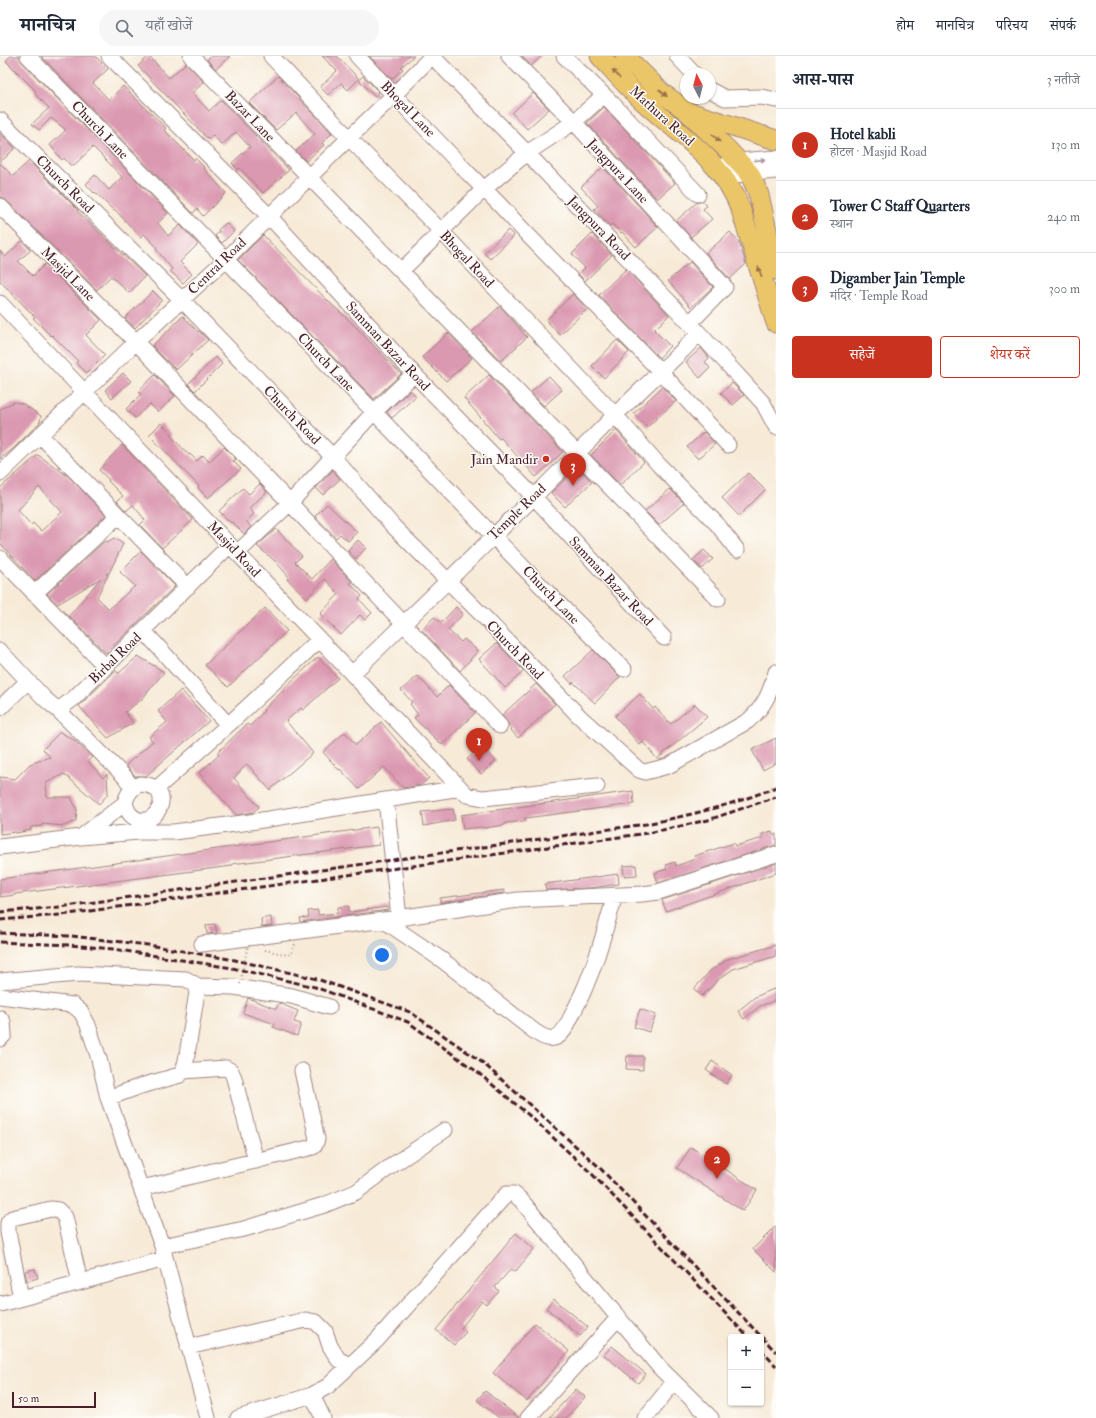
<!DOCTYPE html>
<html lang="hi">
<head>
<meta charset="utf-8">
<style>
  body { margin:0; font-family:"IM FELL Double Pica","Noto Serif Devanagari",serif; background:#f6f6f7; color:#1f2937 }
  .controls { position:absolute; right:12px; bottom:12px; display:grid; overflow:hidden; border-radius:4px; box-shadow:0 1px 3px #0004 }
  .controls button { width:36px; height:36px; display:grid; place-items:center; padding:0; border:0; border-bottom:1px solid #e0e1e3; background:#fff; color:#1f2937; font:20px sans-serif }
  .compass { position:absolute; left:680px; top:12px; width:36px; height:36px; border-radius:50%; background:#fff; box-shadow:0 1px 3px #0004; rotate:353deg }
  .scale { position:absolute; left:12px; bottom:10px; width:84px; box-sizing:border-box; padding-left:4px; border:2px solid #4a1f2b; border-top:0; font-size:11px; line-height:14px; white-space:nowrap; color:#4a1f2b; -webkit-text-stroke:3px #fdfcf7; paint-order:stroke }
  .you { position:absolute; left:382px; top:899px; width:14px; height:14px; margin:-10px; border:3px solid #fff; border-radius:50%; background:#1a73e8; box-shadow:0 0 0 6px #1a73e833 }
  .badge { display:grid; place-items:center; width:26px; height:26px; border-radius:50%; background:#c8321e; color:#fff; font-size:13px; font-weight:700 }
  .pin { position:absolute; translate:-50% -33px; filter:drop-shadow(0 1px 2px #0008) }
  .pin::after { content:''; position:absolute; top:21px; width:14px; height:12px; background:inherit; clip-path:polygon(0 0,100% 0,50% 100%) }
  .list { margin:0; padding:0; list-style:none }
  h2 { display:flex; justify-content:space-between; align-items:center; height:52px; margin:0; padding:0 16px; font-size:17px }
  h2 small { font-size:13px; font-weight:400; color:#747a83 }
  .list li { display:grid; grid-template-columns:26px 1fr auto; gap:12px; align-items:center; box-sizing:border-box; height:72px; padding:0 16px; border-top:1px solid #e0e1e3 }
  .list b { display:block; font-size:15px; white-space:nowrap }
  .list p { margin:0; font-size:13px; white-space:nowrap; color:#747a83 }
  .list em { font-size:13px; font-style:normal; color:#747a83 }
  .actions { display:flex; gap:8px; padding:12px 16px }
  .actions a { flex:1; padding:9px 0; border:1px solid #c8321e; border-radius:4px; text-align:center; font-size:14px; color:#c8321e }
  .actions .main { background:#c8321e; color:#fff }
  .icon { flex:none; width:22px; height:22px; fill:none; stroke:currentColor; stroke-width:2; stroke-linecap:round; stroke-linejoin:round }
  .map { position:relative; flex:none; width:776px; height:1362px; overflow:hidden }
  header { display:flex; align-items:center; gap:24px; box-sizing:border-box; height:56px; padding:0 20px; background:#fff; border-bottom:1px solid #e0e1e3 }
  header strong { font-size:19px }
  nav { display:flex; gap:22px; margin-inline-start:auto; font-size:14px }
  .search { width:280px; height:36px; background:#f6f6f7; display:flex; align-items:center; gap:10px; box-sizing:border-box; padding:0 14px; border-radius:22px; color:#747a83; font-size:15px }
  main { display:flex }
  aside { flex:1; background:#fff }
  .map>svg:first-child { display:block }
  .building { fill:#db99b1; fill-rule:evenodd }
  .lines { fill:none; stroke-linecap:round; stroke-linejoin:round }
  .minor-casing { stroke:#a08481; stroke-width:17 }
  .major-casing { stroke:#a08481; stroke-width:21 }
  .path { stroke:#a08481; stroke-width:2; stroke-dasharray:1 3; stroke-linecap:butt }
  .minor { stroke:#fff; stroke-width:15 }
  .major { stroke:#ebc669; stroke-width:19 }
  .rail { stroke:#4a1f2b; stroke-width:3; stroke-dasharray:6 3; stroke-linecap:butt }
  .path-bridge { stroke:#a08481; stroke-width:2; stroke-dasharray:1 3; stroke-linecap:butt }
  .oneway { fill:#9a724a }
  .oneway2 { fill:#ae9aa0 }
  .poi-dot { fill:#c8321e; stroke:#fdfcf7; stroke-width:1.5 }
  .labels { text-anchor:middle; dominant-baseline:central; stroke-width:3; stroke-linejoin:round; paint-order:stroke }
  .street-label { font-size:14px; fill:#4a1f2b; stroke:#fdfcf7 }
  .poi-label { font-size:14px; fill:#4a1f2b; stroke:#fdfcf7; text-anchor:end }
</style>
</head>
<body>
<header>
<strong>मानचित्र</strong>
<div class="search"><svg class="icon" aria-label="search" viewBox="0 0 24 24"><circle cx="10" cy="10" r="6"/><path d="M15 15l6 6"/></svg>यहाँ खोजें</div>
<nav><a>होम</a><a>मानचित्र</a><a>परिचय</a><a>संपर्क</a></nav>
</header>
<main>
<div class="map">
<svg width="776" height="1362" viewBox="0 0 776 1362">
  <rect width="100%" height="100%" fill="#fdfcf7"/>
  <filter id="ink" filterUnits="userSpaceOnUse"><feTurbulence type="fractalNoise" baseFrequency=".025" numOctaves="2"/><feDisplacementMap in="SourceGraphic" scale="8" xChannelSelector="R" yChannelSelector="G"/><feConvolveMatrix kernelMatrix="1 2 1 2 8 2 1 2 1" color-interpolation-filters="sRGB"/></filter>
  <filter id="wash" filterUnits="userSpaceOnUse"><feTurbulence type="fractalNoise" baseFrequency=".012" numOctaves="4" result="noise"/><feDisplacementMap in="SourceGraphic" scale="16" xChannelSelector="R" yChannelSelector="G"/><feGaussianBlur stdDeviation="0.9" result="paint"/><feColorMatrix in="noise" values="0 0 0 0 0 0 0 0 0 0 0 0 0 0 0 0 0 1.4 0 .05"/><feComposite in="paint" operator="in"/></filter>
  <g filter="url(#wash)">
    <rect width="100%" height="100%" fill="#f7ead7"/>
    <g id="blocks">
      <path class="building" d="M10 0H19L22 6 168 157 158 167 168 180 180 169 198 188 180 206 192 218 183 227 170 215 172 213 156 193 157 191 144 178 141 181 115 154 114 155 95 136 94 137 86 128 95 119 109 134 122 121 108 106 93 91 72 111 64 102 62 104 50 89 66 74 51 62 39 74 32 68 49 52 34 37 36 35 6 5Z
        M41 0H95L108 13 93 27 109 44 123 30 166 72 164 74 194 104 195 102 204 111 203 112 226 137 203 160 197 153 193 157Z
        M149 0 169 22 186 7 204 26 192 37 209 55 221 44 289 114 263 137 240 112 238 114 232 107 250 91 236 76 222 89 213 79 208 83 138 10Z
        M211 0H230L216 13 207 4Z
        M322 0H337L359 23 348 34 341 27 328 39 320 31 337 15Z
        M369 0H414L401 11 403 13 392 23Z
        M522 0H542L531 10Z
        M278 20 332 77 322 87 324 89 306 105 296 95 315 78 296 57 276 74 249 47Z
        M363 20 379 36 375 41 359 24Z
        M533 37 549 53 527 73 512 57Z
        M604 51 675 127 657 143 587 67Z
        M0 77 15 92 0 107 13 120 29 105 78 154 77 155 145 220 129 237 111 220 97 234 6 144 0 141Z
        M603 111 658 171 636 191 622 176 621 177 612 168 610 170 594 153 598 150 581 131Z
        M703 145 707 150 703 153 712 163 691 181 676 165 696 147Z
        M226 167 234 175 222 187 215 180 219 176 218 174Z
        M508 174 514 180 490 203 484 197Z
        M730 176 739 186 746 208 730 223 706 197Z
        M592 178 612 199 585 225 578 218 585 212 572 198Z
        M263 179 329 246 350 265 401 318 374 343 238 204Z
        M22 185 31 194 18 205 33 220 45 208 101 264 86 279 105 299 87 317 76 307 78 305 52 279 51 280 33 262 35 261 0 225V195L5 201Z
        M690 206 713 231 691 251 668 225Z
        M626 213 669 259 654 274 670 290 659 302 599 239Z
        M153 235 162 244 135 272 125 262Z
        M573 238 587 253 560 279 546 264Z
        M500 250 527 281 501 305 472 276Z
        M183 260 198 276 199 275 208 284 176 314 152 290Z
        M448 277 472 302 446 325 422 301Z
        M617 284 629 296 604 322 592 310Z
        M701 292 709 302 705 306 710 312 700 322 686 306Z
        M216 301 222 308 195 335 188 328Z
        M123 317 131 325 112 342 105 334Z
        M155 319 175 340 158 356 150 348 135 362 126 353 141 338 138 335Z
        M489 319 563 396 536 421 501 382 499 383 464 342Z
        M549 320 562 334 544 350 531 336Z
        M732 327 744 339 733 349 721 337Z
        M662 331 676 345 647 371 634 357Z
        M410 334 416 340 392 362 387 356Z
        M14 346 23 348 41 360 40 366 14 392 0 403V353Z
        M161 367 173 379 171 380 189 399 190 398 197 405 203 399 209 406 224 391 236 403 233 405 241 413 208 442 198 432 199 430 149 379Z
        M616 374 644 406 620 429 591 399Z
        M704 376 715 388 698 403 687 391Z
        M122 389 193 464 162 492 140 469 145 464 133 449 126 455 117 445 123 440 108 425 109 424 99 414Z
        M38 399 68 420 106 459 35 525 0 487V432ZM39 431 62 456 41 475 33 467 31 469 18 454Z
        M578 411 592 426 565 451 551 437Z
        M333 414 340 423 323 439 316 432Z
        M748 417 765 434 739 460 722 442Z
        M260 428 267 436 249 452 254 458 246 465 251 471 244 478 232 466 231 467 219 455 243 432 249 438Z
        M670 433 684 447 659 469 645 455Z
        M327 448 357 476 348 485 340 478 336 482 315 460Z
        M276 473 302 500 295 506 312 523 331 503 352 526 350 527 362 540 359 543 372 557 365 564 360 559 341 579 320 558 339 538 325 523 307 542 287 523 289 521 275 505 257 490Z
        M114 482 123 488 109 517 106 518 108 519 97 541 109 553 135 530 120 516 141 495 175 530 106 597 69 560 101 522 58 548 47 538 105 485 107 486Z
        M358 484 366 492 356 503 348 495Z
        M704 494 713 503 702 513 693 504Z
        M456 551 463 558 448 574 461 586 464 583 478 595 460 615 422 574 434 561 441 567Z
        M265 552 287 575 228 631 205 609Z
        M497 587 524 615 505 632 479 603Z
        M593 594 620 621 595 647 573 626 572 628 565 620Z
        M138 600 164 616 142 643 125 656 133 667 108 682 79 650 115 615 119 617Z
        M318 601 338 622 303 654 301 652 286 665 313 697 270 734 247 708 234 722 259 751 253 756 236 759 199 717 219 699 217 697 247 668 250 670 264 655 263 654 284 634 283 633Z
        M418 620 437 641 449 629 475 657 442 689 414 662 418 659 410 648 412 646 401 634Z
        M536 628 555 648 518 682 511 674 512 673 502 659Z
        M181 634 209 665 146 720H135L126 709 153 685 149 681 167 666 158 655Z
        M640 638 653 653 655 651 671 668 695 648 707 661 657 703 643 686 640 689 615 660Z
        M381 666 429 722 421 729 403 732 384 711 359 733 340 713 339 714 323 696 345 676 356 689Z
        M60 676 74 684 92 701 88 705 103 722 107 718 108 738 99 748 64 718 46 727 47 741H71L77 754 76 765 64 770 42 768V770L31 771V774L16 777V776L0 778V721L15 723 30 708 50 701 43 693Z
        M776 682V707L763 714 752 694Z
        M482 690 496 705 481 718 467 703Z
        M633 735 634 748 525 762V765L505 767V769L484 772 483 771 463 773 461 759Z
        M453 753 455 764 424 770 422 756Z
        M377 771 379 789 232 808V810L15 838V839L0 841V823Z
        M772 775 773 778H776V789L658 827 655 817 667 813 666 809 675 806 676 810 695 803 694 800 734 787 735 790 763 782 762 778Z
        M776 807V817L666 855 662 844Z
        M636 809 637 819 624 820 623 810Z
        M618 818 619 828 590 832 546 834 545 828Z
        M504 834V837L440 847V842Z
        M349 850V856L388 851V854L301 866 300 862 309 861 308 855 318 854V859L338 857V851Z
        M271 861 272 870 262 871 261 863Z
        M215 868 217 877 207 878 206 869Z
        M776 889V900L733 913 719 923 702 940 694 933 710 915 728 903Z
        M776 932V944L760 950 744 963 738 955 755 941Z
        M248 942 276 953 279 947 298 955 294 966 301 968 297 980 273 971 275 968 243 957Z
        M640 953 656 959 649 976 634 971Z
        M627 1000H643V1014L626 1013Z
        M712 1005 732 1019 726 1028 706 1014Z
        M691 1091 757 1134 743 1155 677 1112Z
        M776 1170V1216L753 1193Z
        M516 1177 534 1193 515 1216 511 1213 495 1231 499 1235 487 1249 482 1245 461 1272 466 1276 454 1289 436 1274Z
        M35 1213 38 1222 27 1225 25 1215Z
        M554 1243 588 1271 580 1280 546 1252Z
        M535 1267 569 1295 527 1345 493 1317Z
        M612 1290 646 1318 638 1327 604 1299Z
        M576 1333 585 1341 566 1362H549Z
        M485 1335 519 1362H499L477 1344Z"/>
    </g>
  </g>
  <g filter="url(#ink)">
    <use href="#blocks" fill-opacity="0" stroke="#a08481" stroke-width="1"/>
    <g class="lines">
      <defs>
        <path id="minor" d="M28 0 374 356 549 538 624 613
          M109 0 269 160 414 318 534 441 664 582
          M191 0 401 215 718 543
          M271 0 349 82 442 176 615 359 659 409 717 468 737 494
          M357 0 468 117 499 148 525 176 660 315 728 389
          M509 0 574 66 725 231 690 267
          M564 0 612 47 698 138
          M677 0 694 18
          M710 34 725 42 762 41 776 44
          M0 64 182 244 333 401 393 470 488 565 579 660 639 714 645 716 668 710 748 665C765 650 770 637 776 616
          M716 112 739 105 776 102
          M724 120 776 115
          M0 150 136 286 290 447 500 670
          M401 215 484 133 527 97 574 66 604 39
          M0 247 467 739 483 742 597 730
          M40 379 188 531
          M0 418 136 286 225 204 349 82 394 39 432 0 527 97 699 277 763 347 776 371
          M237 497 290 447 374 356 414 318
          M0 502 106 611
          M34 538 118 460
          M144 575 228 669
          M0 595 45 643 58 654 73 643 230 489
          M352 618 534 441 615 359 684 293 699 277
          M0 652 28 625
          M58 654 125 721 132 732
          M140 728C182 730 152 782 130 758 128 756 126 750 125 747 127 738 131 732 140 728Z
          M156 733 228 669 319 584
          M386 744 399 862
          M81 781 125 747
          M0 791 81 781 138 776H174L250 766 460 732
          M383 864 442 904 534 975C540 979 546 984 554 982 563 980 568 967 572 959 593 919 603 882 615 839
          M202 888 392 863 518 844 642 838 658 836 776 798
          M0 925 78 918 186 923 198 930 234 931 292 940 329 951
          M0 940 73 949 81 956 88 969 99 1003 108 1042 162 1190 208 1362
          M0 962 3 966 4 979 0 983
          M183 1015 226 1012 231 1015 234 1022 256 1105
          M108 1042 141 1030 180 1019 183 1015 186 1005 198 930
          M142 1132 313 1091 315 1089 317 1083 302 1015
          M162 1190 244 1173 324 1149 356 1136 394 1108 445 1074
          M21 1242 8 1176V1167L12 1162 51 1153 58 1154 65 1161 80 1226
          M0 1248 165 1203
          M188 1291 306 1264 316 1266 325 1275 330 1290 338 1303 349 1309
          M312 1339 323 1362
          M238 1362 312 1339 328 1330 377 1284 502 1143 507 1138H514L521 1144 660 1312 711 1362
          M528 1362 619 1261
          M645 1362 674 1326"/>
        <path id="major" d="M600 0C614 15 627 31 642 44 679 79 723 104 741 154L776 267
          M625 0 662 37 687 55 728 94 750 118 759 139 776 214
          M692 57 776 84"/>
      </defs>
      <use href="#minor" class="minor-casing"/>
      <use href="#major" class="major-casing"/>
      <path class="path" d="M265 894 288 899 291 898 295 888"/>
      <use href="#minor" class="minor"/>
      <use href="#major" class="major"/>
      <path class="rail" d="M0 856 60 851 646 768C690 759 734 749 776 731
        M0 864 61 859 648 777 708 764 776 741
        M0 877 71 880 148 889 235 904 317 923 410 956 483 1007 599 1111 776 1296
        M0 886 70 889 113 893 232 912 315 931 408 966 476 1015 531 1061 592 1118 748 1281
        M761 1294 776 1310"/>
      <path class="path-bridge" d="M240 928 248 889"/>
    </g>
    <defs><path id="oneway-solid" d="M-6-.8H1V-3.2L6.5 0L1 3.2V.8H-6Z"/></defs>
    <g class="oneway">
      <use href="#oneway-solid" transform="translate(616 18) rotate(-133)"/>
      <use href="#oneway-solid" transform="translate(663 37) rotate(40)"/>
      <use href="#oneway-solid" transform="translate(716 82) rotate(43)"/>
      <use href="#oneway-solid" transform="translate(760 216) rotate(-108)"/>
    </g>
    <use class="oneway2" href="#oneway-solid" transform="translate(760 104) rotate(-6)"/>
  </g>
  <circle class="poi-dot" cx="546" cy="403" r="4"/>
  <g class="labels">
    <g class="street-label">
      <text transform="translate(408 53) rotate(46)">Bhogal Lane</text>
      <text transform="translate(250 60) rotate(46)">Bazar Lane</text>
      <text transform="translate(662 60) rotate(42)">Mathura Road</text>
      <text transform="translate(100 74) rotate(46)">Church Lane</text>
      <text transform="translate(618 115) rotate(47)">Jangpura Lane</text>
      <text transform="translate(65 128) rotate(45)">Church Road</text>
      <text transform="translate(599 172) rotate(46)">Jangpura Road</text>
      <text transform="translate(467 203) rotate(47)">Bhogal Road</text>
      <text transform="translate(217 210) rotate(-44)">Central Road</text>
      <text transform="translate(68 218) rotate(45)">Masjid Lane</text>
      <text transform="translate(388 290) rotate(47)">Samman Bazar Road</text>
      <text transform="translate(326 306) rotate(46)">Church Lane</text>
      <text transform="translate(292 359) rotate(46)">Church Road</text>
      <text transform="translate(517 456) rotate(-44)">Temple Road</text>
      <text transform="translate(234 493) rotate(47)">Masjid Road</text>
      <text transform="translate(611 525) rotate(47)">Samman Bazar Road</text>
      <text transform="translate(551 539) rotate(46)">Church Lane</text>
      <text transform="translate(515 594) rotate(46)">Church Road</text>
      <text transform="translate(115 602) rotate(-44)">Birbal Road</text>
    </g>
    <g class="poi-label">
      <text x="538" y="403">Jain Mandir</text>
    </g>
  </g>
</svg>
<div class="controls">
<button>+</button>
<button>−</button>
</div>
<svg class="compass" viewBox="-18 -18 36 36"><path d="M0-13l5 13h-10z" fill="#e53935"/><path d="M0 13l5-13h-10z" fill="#747a83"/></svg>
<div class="scale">50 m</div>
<div class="you"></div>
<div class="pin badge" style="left:479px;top:705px">1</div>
<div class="pin badge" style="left:717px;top:1123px">2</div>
<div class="pin badge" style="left:573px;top:430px">3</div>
</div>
<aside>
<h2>आस-पास<small>3 नतीजे</small></h2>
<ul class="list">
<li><span class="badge">1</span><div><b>Hotel kabli</b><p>होटल · Masjid Road</p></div><em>130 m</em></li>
<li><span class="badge">2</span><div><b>Tower C Staff Quarters</b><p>स्थान</p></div><em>240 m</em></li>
<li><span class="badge">3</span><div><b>Digamber Jain Temple</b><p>मंदिर · Temple Road</p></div><em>300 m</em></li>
</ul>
<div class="actions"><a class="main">सहेजें</a><a>शेयर करें</a></div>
</aside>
</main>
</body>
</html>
